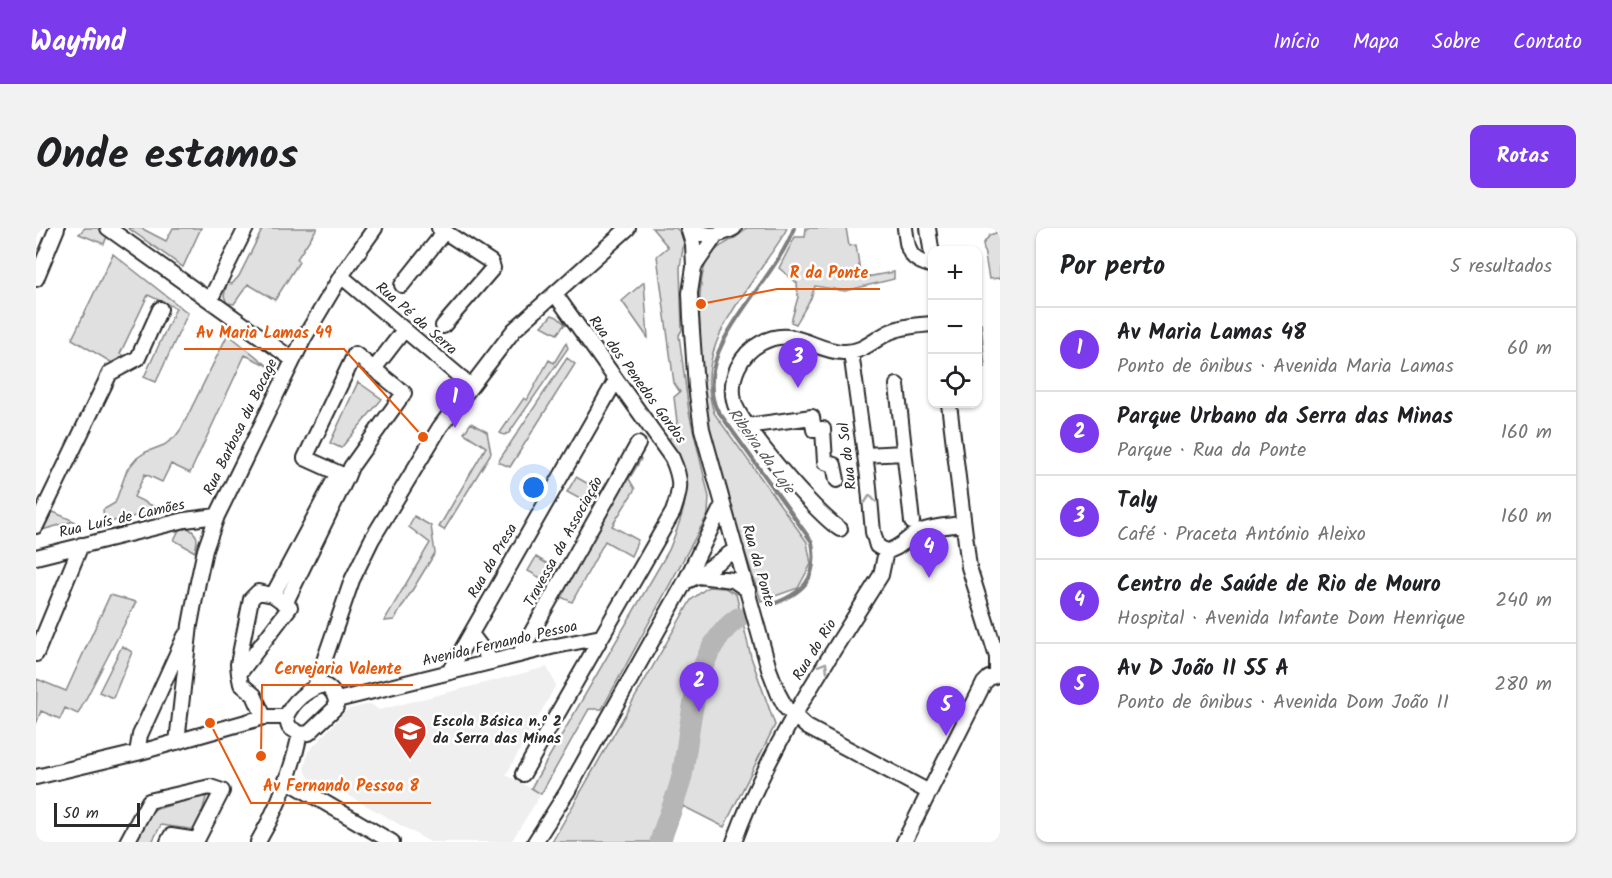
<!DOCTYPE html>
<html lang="pt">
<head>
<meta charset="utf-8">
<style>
  body { margin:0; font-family:Kalam,sans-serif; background:#f2f2f2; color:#202124 }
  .controls { position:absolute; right:18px; top:18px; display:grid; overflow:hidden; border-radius:12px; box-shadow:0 2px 4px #0004 }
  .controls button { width:54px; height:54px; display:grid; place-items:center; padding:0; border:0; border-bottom:2px solid #e0e0e0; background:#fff; color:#202124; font:30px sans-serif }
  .scale { position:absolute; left:18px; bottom:15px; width:86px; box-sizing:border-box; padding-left:6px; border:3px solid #2b2b2b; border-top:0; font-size:16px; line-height:21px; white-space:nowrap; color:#2b2b2b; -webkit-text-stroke:4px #fff; paint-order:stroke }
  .you { position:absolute; left:498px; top:260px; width:21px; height:21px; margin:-15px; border:4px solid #fff; border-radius:50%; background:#1a73e8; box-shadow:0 0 0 9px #1a73e833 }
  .badge { display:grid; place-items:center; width:39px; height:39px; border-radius:50%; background:#7c3aed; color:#fff; font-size:20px; font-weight:700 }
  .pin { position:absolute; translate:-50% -50px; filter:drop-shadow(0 2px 3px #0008) }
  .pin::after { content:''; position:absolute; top:32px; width:21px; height:18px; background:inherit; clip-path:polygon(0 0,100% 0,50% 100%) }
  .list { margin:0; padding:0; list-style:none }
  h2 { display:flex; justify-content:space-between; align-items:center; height:78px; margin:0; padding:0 24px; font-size:26px }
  h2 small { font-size:20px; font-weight:400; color:#757577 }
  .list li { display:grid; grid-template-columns:39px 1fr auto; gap:18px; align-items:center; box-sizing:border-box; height:84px; padding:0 24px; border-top:2px solid #e0e0e0 }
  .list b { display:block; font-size:22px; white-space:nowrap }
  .list p { margin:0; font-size:20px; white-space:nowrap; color:#757577 }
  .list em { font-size:20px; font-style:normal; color:#757577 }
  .icon { flex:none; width:33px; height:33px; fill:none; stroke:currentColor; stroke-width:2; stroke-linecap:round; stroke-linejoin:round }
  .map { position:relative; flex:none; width:964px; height:614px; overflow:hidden; border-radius:12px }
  header { display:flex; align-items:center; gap:36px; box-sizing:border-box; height:84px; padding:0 30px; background:#7c3aed; color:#fff }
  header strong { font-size:28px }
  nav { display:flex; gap:33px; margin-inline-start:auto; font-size:21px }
  .intro { display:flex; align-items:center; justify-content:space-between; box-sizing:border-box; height:144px; padding:0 36px }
  h1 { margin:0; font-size:42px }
  .button { padding:15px 27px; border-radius:12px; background:#7c3aed; color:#fff; font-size:21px; font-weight:700 }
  main { display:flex; gap:36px; padding:0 36px }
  aside { flex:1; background:#fff; border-radius:12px; box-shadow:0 2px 4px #0004 }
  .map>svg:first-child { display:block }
  .built { fill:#efefef }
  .green { fill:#e0e0e0; stroke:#868686; stroke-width:1.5 }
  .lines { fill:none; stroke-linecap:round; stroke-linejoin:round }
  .stream { stroke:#7e7e7e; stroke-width:4 }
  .river { stroke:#b6b6b6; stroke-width:21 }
  .minor-casing { stroke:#2b2b2b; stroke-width:18 }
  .minor { stroke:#fff; stroke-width:14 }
  .oneway { stroke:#a0a0a0 }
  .labels { text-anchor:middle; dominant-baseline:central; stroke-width:5; stroke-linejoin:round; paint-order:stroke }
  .street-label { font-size:15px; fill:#2b2b2b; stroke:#fff }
  .poi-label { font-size:15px; font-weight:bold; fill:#2b2b2b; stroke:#fff; text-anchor:start }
  .water-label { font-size:16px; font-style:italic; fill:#5c5c5c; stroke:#fff }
  .leader { fill:none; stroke:#e8590c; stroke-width:2 }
  .callout-dot { fill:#e8590c; stroke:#fff; stroke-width:2 }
  .callout-label { font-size:16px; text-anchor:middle; font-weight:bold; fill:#e8590c; stroke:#fff; stroke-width:5; stroke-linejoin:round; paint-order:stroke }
</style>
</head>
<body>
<header>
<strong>Wayfind</strong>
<nav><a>Início</a><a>Mapa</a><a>Sobre</a><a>Contato</a></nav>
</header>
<div class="intro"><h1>Onde estamos</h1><a class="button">Rotas</a></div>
<main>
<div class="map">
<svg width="964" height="614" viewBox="0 0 964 614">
  <rect width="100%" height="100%" fill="#fff"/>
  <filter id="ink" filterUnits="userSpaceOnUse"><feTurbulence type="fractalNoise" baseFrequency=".0167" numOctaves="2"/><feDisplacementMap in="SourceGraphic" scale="12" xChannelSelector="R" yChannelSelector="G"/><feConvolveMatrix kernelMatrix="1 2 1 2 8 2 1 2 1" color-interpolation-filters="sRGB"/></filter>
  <g filter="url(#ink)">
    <path class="built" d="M511 439 520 457 470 547 505 566 475 614H394L298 559 290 564 279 559 268 541 272 524 312 481 335 476 343 482Z"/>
    <path class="green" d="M49 0H63L72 6 68 16 43 6Z
      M92 0H105L130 13 137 0H165L147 39Z
      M227 0H281L261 31 263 34 239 72 212 56 198 76 191 75 188 68 191 55 196 56 203 48Z
      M616 0H640L645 5 648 13 644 40 646 102 643 107 653 184 673 269 672 286 566 481H553L505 566 495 560 633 322C643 296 655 270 649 242 647 232 638 221 633 213L641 194 638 169 644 164 638 155 621 28 632 19Z
      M710 0H751C746 11 738 21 731 31 700 80 658 123 678 185L771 314 775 336 762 360 725 373C705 311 682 249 669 185 663 161 665 128 664 103 663 82 662 49 672 31 681 15 700 14 710 0Z
      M770 0H810L813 18 820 17 825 50 858 44V51L809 63 779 58 775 70 760 96 755 94 762 69 761 55 743 40 759 9H769Z
      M961 0H964V50L953 51 947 16 954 7 960 5Z
      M77 26 152 85 120 154 108 149 140 80 112 67 84 126 92 130 78 136 36 111Z
      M608 54 612 110 586 73Z
      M516 87 521 89 529 96 521 106 506 98Z
      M942 95H945L949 139 942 140Z
      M192 106 232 138 209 127 154 245 135 236 126 254 109 246 98 269 121 280V283L69 295 67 282 79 275 91 242 101 230 110 224 128 217 139 209 145 201Z
      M530 115 532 120 473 205 468 207 464 205 488 170 491 172 513 132 518 135Z
      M531 130 539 136 474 239 462 234Z
      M322 154 346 171 305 220 294 215Z
      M435 195 451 204 455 225 408 302 403 299 450 219 428 205Z
      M598 227 605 231 593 251 599 261 576 298 602 312 595 328 569 313 536 374 525 369Z
      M540 249 565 263 557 278 531 264Z
      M15 283 38 293 6 302Z
      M378 288 395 298 399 325 358 392 348 393 394 315 373 299Z
      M152 300C163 307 162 311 159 324L138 312 143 302Z
      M500 329 520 341 512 354 492 343Z
      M672 359 689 360 700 366 715 429 739 497 688 599 647 578 634 614H516L655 372Z
      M74 367 100 374 42 486 29 480 24 491 5 483 0 496 1 451 30 463Z
      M86 418 96 424 77 470 63 464Z
      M171 566 161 602 125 597 116 614H96L111 584Z"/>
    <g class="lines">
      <path class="stream" d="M732 378C766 366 783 352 776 314L680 180C678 175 676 168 676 162 670 108 740 51 758 0"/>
      <path class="river" d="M624 614C630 592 641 570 646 548 656 497 655 423 702 390"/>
      <defs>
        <path id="minor" d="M72 0 256 131
          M403 0 455 34 457 40 407 98
          M652 0 657 16 658 39 654 65 655 89 660 159 666 201 733 441 743 467 750 480 771 499 893 564
          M655 0C669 10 684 8 698 0
          M869 0C872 23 872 32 897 38
          M892 0 897 34
          M658 39 680 7
          M305 48 435 158
          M0 51 21 0
          M366 57 409 3
          M174 72 210 0
          M815 124 832 249 837 304 841 318 850 323
          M338 141 368 102
          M861 157 876 294
          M913 176 933 339 961 429V446
          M711 198 776 189 778 202 787 201 789 234 798 237 801 252
          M829 227 868 225
          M0 298 74 145 102 130 124 81
          M804 301C782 288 702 196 698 173 693 150 704 126 725 115 757 97 777 123 807 124 828 125 839 110 856 103 869 98 883 97 897 96
          M850 323C863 322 871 309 883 304 897 298 912 298 927 296
          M0 329 149 292 181 288
          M662 348 697 352 712 362
          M649 354 662 348 700 321
          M237 367 302 245
          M249 376 311 249 269 230 319 126 368 165 315 239 311 249
          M435 406 456 434
          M0 426 45 317
          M483 427 602 216
          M413 444 580 152
          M203 446 202 436 215 371 222 364 237 367 254 379 203 446 205 456 218 467 228 489
          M288 457C297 462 301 469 300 479L273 505 264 506 253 499 250 489C256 474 272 460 288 457Z
          M279 459 316 352 336 311 404 199 478 102 592 0
          M301 472 515 419 565 409
          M141 514 154 397 162 354 169 322 181 288 268 110 305 48 339 0
          M101 525 104 507 149 408
          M487 546 637 284C645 261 646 253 636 230L519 66
          M0 549 101 525 228 489H250
          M250 552 356 614
          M91 614 113 573 174 559 186 563 161 612 135 608 132 614
          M222 614C241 582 256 542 264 506
          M499 614 531 564 649 354 687 276
          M698 614C733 518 791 433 845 347L850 323
          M868 614 948 455 953 450 964 446"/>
      </defs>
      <use href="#minor" class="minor-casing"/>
      <use href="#minor" class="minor"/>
    </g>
    <defs><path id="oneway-chevron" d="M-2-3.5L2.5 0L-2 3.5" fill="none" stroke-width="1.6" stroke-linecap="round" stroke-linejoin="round" transform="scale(1.5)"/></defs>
    <g class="oneway">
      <use href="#oneway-chevron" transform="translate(834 271) rotate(-95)"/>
      <use href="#oneway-chevron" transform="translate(788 438) rotate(-58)"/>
    </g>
  </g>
  <defs>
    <symbol id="school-pin" viewBox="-11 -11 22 30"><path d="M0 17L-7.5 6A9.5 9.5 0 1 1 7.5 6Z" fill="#c8321e" stroke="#fff"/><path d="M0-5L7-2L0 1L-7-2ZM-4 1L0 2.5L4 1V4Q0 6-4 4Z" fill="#fff"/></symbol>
  </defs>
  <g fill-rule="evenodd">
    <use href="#school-pin" x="355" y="484" width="38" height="52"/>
  </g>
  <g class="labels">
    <g class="street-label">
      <text transform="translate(380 91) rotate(41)">Rua Pé da Serra</text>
      <text transform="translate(601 152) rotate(54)">Rua dos Penedos Gordos</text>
      <text transform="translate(205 199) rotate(-64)">Rua Barbosa du Bocage</text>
      <text transform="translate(812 228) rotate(-97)">Rua do Sol</text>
      <text transform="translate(86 291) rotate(-13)">Rua Luís de Camões</text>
      <text transform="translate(528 314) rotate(-61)">Travessa da Associação</text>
      <text transform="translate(457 333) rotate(-60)">Rua da Presa</text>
      <text transform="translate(722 338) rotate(74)">Rua da Ponte</text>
      <text transform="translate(464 416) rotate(-13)">Avenida Fernando Pessoa</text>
      <text transform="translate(779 422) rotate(-58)">Rua do Rio</text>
    </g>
    <g class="poi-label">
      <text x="397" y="494">Escola Básica n.º 2<tspan x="397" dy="17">da Serra das Minas</tspan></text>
    </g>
    <g class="water-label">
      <text transform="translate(725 223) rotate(54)">Ribeira da Laje</text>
    </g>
  </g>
  <path class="leader" d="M665 76L741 61H844M387 209L308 121H148M225 528L226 457H377M174 495L215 575H395"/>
  <g class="callout-dot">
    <circle cx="665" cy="76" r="6"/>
    <circle cx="387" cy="209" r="6"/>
    <circle cx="225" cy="528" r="6"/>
    <circle cx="174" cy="495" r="6"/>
  </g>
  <g class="callout-label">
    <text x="793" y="50">R da Ponte</text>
    <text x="228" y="110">Av Maria Lamas 49</text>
    <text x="302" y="446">Cervejaria Valente</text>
    <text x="305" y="563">Av Fernando Pessoa 8</text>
  </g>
</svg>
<div class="controls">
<button>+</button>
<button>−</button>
<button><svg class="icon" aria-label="locate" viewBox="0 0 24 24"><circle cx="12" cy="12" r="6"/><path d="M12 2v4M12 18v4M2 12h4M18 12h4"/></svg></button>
</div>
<div class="scale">50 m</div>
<div class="you"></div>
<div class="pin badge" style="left:419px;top:200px">1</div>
<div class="pin badge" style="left:663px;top:484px">2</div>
<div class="pin badge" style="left:762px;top:160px">3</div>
<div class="pin badge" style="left:893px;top:350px">4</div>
<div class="pin badge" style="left:910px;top:508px">5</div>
</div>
<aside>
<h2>Por perto<small>5 resultados</small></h2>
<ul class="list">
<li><span class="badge">1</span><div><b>Av Maria Lamas 48</b><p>Ponto de ônibus · Avenida Maria Lamas</p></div><em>60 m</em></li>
<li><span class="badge">2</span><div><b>Parque Urbano da Serra das Minas</b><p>Parque · Rua da Ponte</p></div><em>160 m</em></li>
<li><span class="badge">3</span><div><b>Taly</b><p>Café · Praceta António Aleixo</p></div><em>160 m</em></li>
<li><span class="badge">4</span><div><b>Centro de Saúde de Rio de Mouro</b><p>Hospital · Avenida Infante Dom Henrique</p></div><em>240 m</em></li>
<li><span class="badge">5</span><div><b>Av D João II 55 A</b><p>Ponto de ônibus · Avenida Dom João II</p></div><em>280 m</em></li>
</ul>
</aside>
</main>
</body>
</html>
